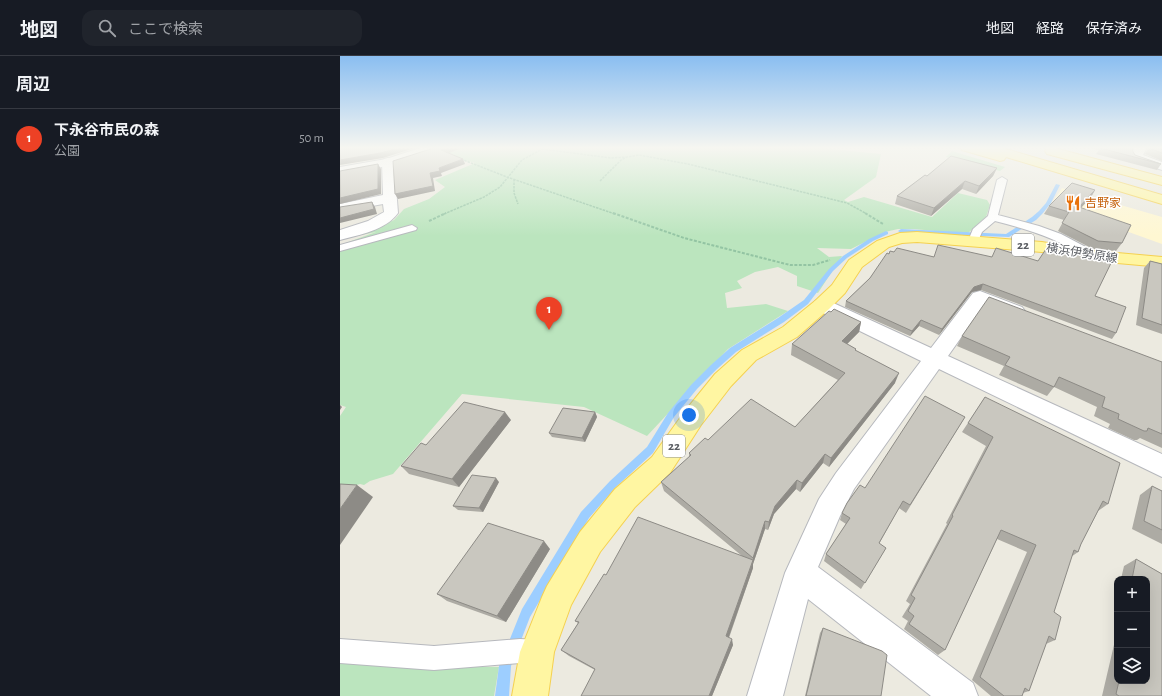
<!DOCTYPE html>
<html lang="ja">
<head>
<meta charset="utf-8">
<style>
  body { margin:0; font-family:"Alegreya Sans","Noto Sans JP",sans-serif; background:#20242c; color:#f1f3f6 }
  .controls { position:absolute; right:12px; bottom:12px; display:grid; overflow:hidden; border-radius:8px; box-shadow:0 4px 16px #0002 }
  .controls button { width:36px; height:36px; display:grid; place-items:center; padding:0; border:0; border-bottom:1px solid #363941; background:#171b24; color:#f1f3f6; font:20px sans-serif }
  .you { position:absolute; left:349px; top:359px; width:14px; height:14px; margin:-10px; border:3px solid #fff; border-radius:50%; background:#1a73e8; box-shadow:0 0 0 6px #1a73e833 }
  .badge { display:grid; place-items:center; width:26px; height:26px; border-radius:50%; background:#ed4125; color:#fff; font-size:13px; font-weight:700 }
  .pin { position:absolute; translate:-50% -33px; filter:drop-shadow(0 1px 2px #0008) }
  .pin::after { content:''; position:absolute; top:21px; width:14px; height:12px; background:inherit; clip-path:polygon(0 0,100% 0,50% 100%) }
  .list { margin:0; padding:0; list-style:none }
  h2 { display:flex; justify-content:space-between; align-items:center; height:52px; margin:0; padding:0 16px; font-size:17px }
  h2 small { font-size:13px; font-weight:400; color:#9ea1a6 }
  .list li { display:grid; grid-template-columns:26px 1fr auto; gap:12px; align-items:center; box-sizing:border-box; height:60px; padding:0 16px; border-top:1px solid #363941 }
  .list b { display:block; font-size:15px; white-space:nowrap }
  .list p { margin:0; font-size:13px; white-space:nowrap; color:#9ea1a6 }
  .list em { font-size:13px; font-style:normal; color:#9ea1a6 }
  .icon { flex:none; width:22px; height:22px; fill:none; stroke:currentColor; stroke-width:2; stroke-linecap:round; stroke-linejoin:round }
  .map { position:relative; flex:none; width:822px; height:640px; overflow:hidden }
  header { display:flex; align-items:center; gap:24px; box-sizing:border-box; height:56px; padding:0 20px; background:#171b24; border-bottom:1px solid #363941 }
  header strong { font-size:19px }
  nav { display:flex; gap:22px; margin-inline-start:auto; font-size:14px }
  .search { width:280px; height:36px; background:#20242c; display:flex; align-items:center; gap:10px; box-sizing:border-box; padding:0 14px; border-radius:12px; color:#9ea1a6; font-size:15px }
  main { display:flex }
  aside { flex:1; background:#171b24 }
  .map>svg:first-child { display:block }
  .commercial { fill:#fff7d2 }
  .green { fill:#bbe5be }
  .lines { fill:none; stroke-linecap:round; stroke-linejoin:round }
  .stream { fill:#9dceff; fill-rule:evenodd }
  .lane-casing { stroke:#b6b8bd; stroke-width:2 }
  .street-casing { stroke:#b6b8bd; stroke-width:2 }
  .secondary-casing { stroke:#b6b9bf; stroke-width:2 }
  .primary-casing { stroke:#f5d150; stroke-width:2 }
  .path-far1 { stroke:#93c4a3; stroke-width:1.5; stroke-dasharray:2.5 1; stroke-linecap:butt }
  .path { stroke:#93c4a3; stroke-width:2; stroke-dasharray:3 1.5; stroke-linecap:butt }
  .lane { fill:#fff; fill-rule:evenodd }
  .street { fill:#fff; fill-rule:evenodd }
  .secondary { fill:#fff; fill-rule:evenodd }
  .primary { fill:#fff6a2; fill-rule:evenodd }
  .wall { fill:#adaba4 }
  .shaded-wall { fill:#8d8b86 }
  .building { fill:#c9c7bf; stroke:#8d8b86 }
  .labels { text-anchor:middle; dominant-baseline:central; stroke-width:3; stroke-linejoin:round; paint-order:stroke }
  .far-food-label { font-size:12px; fill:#c56008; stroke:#fff; text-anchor:start }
  .far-street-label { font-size:12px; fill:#595c61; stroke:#fff }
  .shield { fill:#fff; stroke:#8b8d90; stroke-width:1 }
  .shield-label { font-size:13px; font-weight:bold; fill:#595c61 }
</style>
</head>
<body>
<header>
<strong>地図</strong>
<div class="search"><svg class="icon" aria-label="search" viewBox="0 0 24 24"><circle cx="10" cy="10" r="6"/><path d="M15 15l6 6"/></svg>ここで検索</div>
<nav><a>地図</a><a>経路</a><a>保存済み</a></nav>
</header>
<main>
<aside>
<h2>周辺<small></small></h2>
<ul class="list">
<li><span class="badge">1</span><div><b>下永谷市民の森</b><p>公園</p></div><em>50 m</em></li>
</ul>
</aside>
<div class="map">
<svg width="822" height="640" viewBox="0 0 822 640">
  <rect width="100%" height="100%" fill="#eceae0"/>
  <path class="commercial" d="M722 132 822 161V188L711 148Z"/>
  <path class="green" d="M123 91H471L541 98 536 121 504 144 508 146 524 141 592 161 618 137 647 144 650 149 646 161 627 178 574 173H558L545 176 511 193 477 192 489 201 502 200 478 237 457 230V220L438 211 415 216 397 225 402 232 385 237 387 252 426 248 448 255 388 293 307 380 244 351 122 338 53 418 30 425 24 429 20 428 0 434V360L6 351 0 349V189L36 176 12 181 54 164 64 153 89 143 105 131 95 124 135 107 111 100 93 103Z
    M612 95 665 111 660 115 606 101Z
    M0 607 159 611 154 640H0Z"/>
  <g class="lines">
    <path class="stream" d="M716 128 720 129 711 147 703 157 696 164 669 181 561 177 558 175 561 173 666 178 692 161 699 155 706 147Z
      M546 175 548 176V178L533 185 507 202 493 215 468 248 444 266 396 296 377 313 357 333 334 361 313 397 276 431 249 462 190 561 171 610 169 640H155L159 610 182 553 241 456 270 425 307 391 328 357 351 329 371 309 390 292 438 262 464 244 489 213 503 200 529 183Z"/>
    <defs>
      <path id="lane" d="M662 121 667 124 658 159 699 170 721 178 759 198 761 200 759 202C750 205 739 196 731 192 706 179 682 172 655 165L642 176 637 187H629L628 185 633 173 648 160 657 124Z
        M72 169 77 172 76 174 0 195V189Z
        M0 583 94 590 180 583 197 584 205 588 209 596 205 604 197 608 180 607 94 614 0 607Z"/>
      <path id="street" d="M795 91H807L803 99 822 106V114L792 104 790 101Z
        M48 102 52 103 54 106 58 157C46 174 19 179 0 184V174L28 165 44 156 43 148 0 156V148L43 139 42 106 44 103Z
        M640 235 682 251 685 255 682 259 675 261 644 249 608 300 822 398V421L599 313 514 433 500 460 478 511 633 627 638 640H591L468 543 443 640H407L445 517 479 443 496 417 581 305 475 253 473 249 475 245 482 243 489 245 591 292 633 237Z"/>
      <path id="secondary" d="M83 91H101L99 94 52 109 0 119V111L46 103Z"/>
      <path id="primary" d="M620 91H659L822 139V148L666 101 664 104 660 105 622 94Z
        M711 91 822 121V129L707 98 705 95 707 92Z
        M577 176 702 186 755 195 822 201V211L755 205 702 196 577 186 562 187 549 191 522 211 505 237 489 253 457 281 416 304 391 330 361 369 330 417 295 451 260 496 231 549 214 596 208 640H172L180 596 202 541 207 530 240 476 275 433 312 401 345 355 375 318 402 294 443 271 475 245 492 229 509 204 537 185 560 177Z"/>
    </defs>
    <use href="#lane" class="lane-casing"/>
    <use href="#street" class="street-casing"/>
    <use href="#secondary" class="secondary-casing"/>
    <use href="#primary" class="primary-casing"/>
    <path class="path-far1" d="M202 93 271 102 287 101
      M121 103 167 121 275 158
      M174 123V137L178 148
      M260 125 281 104 287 101 299 99 348 108 507 147 527 158
      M104 158 144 141 160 131 182 104 206 91"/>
    <path class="path" d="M273 157 344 182 450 209H473L490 204
      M525 157 543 168
      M89 165 106 157"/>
    <use href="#lane" class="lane"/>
    <use href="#street" class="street"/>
    <use href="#secondary" class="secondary"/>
    <use href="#primary" class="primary"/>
  </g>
  <path class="wall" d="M746 91H794L792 94 795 99 821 108 817 114 756 98 759 94Z
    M809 91H822V105L805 98Z
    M657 112 653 120 636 138 622 133 591 160 555 148 557 140 587 120Z
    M755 134 751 141 741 152 782 187 776 195 753 193 718 175 724 164 704 158 709 150Z
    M554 196 594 201 755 240 776 277 772 283 641 234 632 236 599 279 579 270 570 280 505 251 506 245 530 222 549 198Z
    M810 205 822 208V278L796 269 804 212Z
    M521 266 519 276 507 288 516 293V295L555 327 489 411 483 407 460 436 456 433 434 458 428 474 425 473 413 508V512L389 582 393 589 372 640H241L255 614 229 600 221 594 238 567 235 565 266 519 402 500 324 435 321 426 349 401V397L368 384 455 371 498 324 451 299 452 288Z
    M622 280 822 306V392L800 382 797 384H794L768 372 770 368 754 360 757 351 714 331 707 340 659 319 664 310 617 290Z
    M645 341 768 448 758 455 741 488 738 496 731 501 714 556 715 584 706 588 689 635 683 637 682 640H651L632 624 687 496 657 483 605 594 598 599 564 573 568 565 562 561 570 548 566 545 607 468 606 467 646 390 622 376Z
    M255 356 257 361 245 386 212 381 209 377Z
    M625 361 566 457 559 452 539 488 546 492 521 533 484 505 486 498 506 468 500 464 502 457 525 432Z
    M171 364 119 431 69 418 61 410Z
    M159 426 143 456 118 454 113 450Z
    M812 430 822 435V488L792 473 800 439Z
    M210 493 166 566 107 545 97 538Z
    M796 503 822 518V640H762L777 576V625H807V523H781L784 510Z
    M483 572 541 640H465L480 577Z"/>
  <path class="shaded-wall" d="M62 91H78L43 102 0 109V104Z
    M111 91H124L104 99 101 94Z
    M123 103 125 108 101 117 102 120 93 122 95 135 58 143 55 138 90 117 99 112Z
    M38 108 41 113V138L0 148V142Z
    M657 112 653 120 636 138 639 130Z
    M625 125 622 133 591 160 594 152Z
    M755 134 751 141 734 159 739 151Z
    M32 146 35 151 37 158 0 167V162Z
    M643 228 641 234 632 236 599 279 602 273 634 231Z
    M581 264 579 270 570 280 572 275Z
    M521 266 519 276 500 295 502 285Z
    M559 317 555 327 489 411 491 402Z
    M0 349 2 351 0 354Z
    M165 356 171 364 119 431 112 423Z
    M255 356 257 361 245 386 242 382Z
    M485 398 483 407 460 436 462 427Z
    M156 422 159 426 143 456 139 452Z
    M457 424 456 433 434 458 428 474 429 466 435 450Z
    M17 429 33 441 0 489V453Z
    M425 465V473L413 508V512L387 586 386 580 413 505V502Z
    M204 485 210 493 166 566 157 560Z
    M392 583 393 589 372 640H369Z"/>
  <path class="building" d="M0 91H62L40 97 0 104Z
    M97 91H111L101 94 123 103 99 112 100 115 90 117 93 130 55 138 53 105Z
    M761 91H794L792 94 795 99 821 108 760 92Z
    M810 91H822V97L809 92Z
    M611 100 657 112 639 130 625 125 594 152 557 140 585 119 587 120Z
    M38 108V133L0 142V115Z
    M732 127 755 134 739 151 791 169 782 187 758 185 722 167 729 156 709 150Z
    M32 146 34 153 0 162V151Z
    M598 189 652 201 656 192 698 205 706 193 773 203 755 240 786 251 776 277 643 228 634 231 602 273 581 264 572 275 506 245 530 222 547 197 549 198 550 195 554 196 557 192 594 201Z
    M810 205 822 208V269L802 262Z
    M649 241 822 306V378L808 372 807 375H804L778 363 779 358 762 351 765 341 719 321 714 331 665 309 670 301 622 280Z
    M494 253 521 266 502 285 516 293 515 294 559 317 491 402 485 398 462 427 457 424 435 450 429 466 425 465 413 502 321 426 351 399 349 397 365 382 368 384 411 343 455 371 505 317 452 288 489 255 491 256Z
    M585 340 625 361 570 449 563 445 539 487 546 492 525 527 486 498 510 462 502 457 507 447 520 429 525 432Z
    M645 341 780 407 768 448 763 445 741 488 738 496 734 494 714 556 721 561 715 584 709 580 689 635 685 632 682 640H664L640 621 696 489 661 474 605 594 569 568 574 560 568 555 575 542 571 539 613 460 612 459 653 381 628 367Z
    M124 346 165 356 112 423 61 410 81 387 86 389Z
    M223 352 255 356 242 382 209 377Z
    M132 419 156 422 139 452 113 450Z
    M0 428 17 429 0 453Z
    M812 430 822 435V474L804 465Z
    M298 461 413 504 386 580 392 583 369 640H241L255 613 221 594 239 566 235 565 264 518 266 519Z
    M148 467 204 485 157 560 97 538Z
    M796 503 822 518V640H779L776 638 779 625H807V523H792Z
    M483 572 542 595 547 599 541 640H466Z"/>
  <linearGradient id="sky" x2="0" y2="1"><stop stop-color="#8abef1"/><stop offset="0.51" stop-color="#f6f6f1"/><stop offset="1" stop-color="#f6f6f1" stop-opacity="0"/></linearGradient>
  <rect width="822" height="180" fill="url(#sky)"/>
  <defs>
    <symbol id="restaurant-bare" viewBox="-9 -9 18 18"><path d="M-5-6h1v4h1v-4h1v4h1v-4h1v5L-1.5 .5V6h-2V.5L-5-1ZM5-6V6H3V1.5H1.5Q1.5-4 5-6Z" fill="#e8710a" stroke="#fff" stroke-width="2.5" paint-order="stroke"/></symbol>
  </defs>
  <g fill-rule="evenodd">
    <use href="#restaurant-bare" x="722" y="136" width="22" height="22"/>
  </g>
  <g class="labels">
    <g class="far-food-label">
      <text x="745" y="147">吉野家</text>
    </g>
    <g class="far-street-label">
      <text transform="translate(742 197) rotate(9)">横浜伊勢原線</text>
    </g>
    <g class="shield">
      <rect x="672" y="178" width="22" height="22" rx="3"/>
      <rect x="323" y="379" width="22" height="22" rx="3"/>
    </g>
    <g class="shield-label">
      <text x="683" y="189">22</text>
      <text x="334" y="390">22</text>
    </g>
  </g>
</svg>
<div class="controls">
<button>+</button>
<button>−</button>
<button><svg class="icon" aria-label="layers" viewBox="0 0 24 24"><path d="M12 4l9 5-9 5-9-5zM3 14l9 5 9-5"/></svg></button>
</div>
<div class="you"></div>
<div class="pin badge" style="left:209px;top:274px">1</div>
</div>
</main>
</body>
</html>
